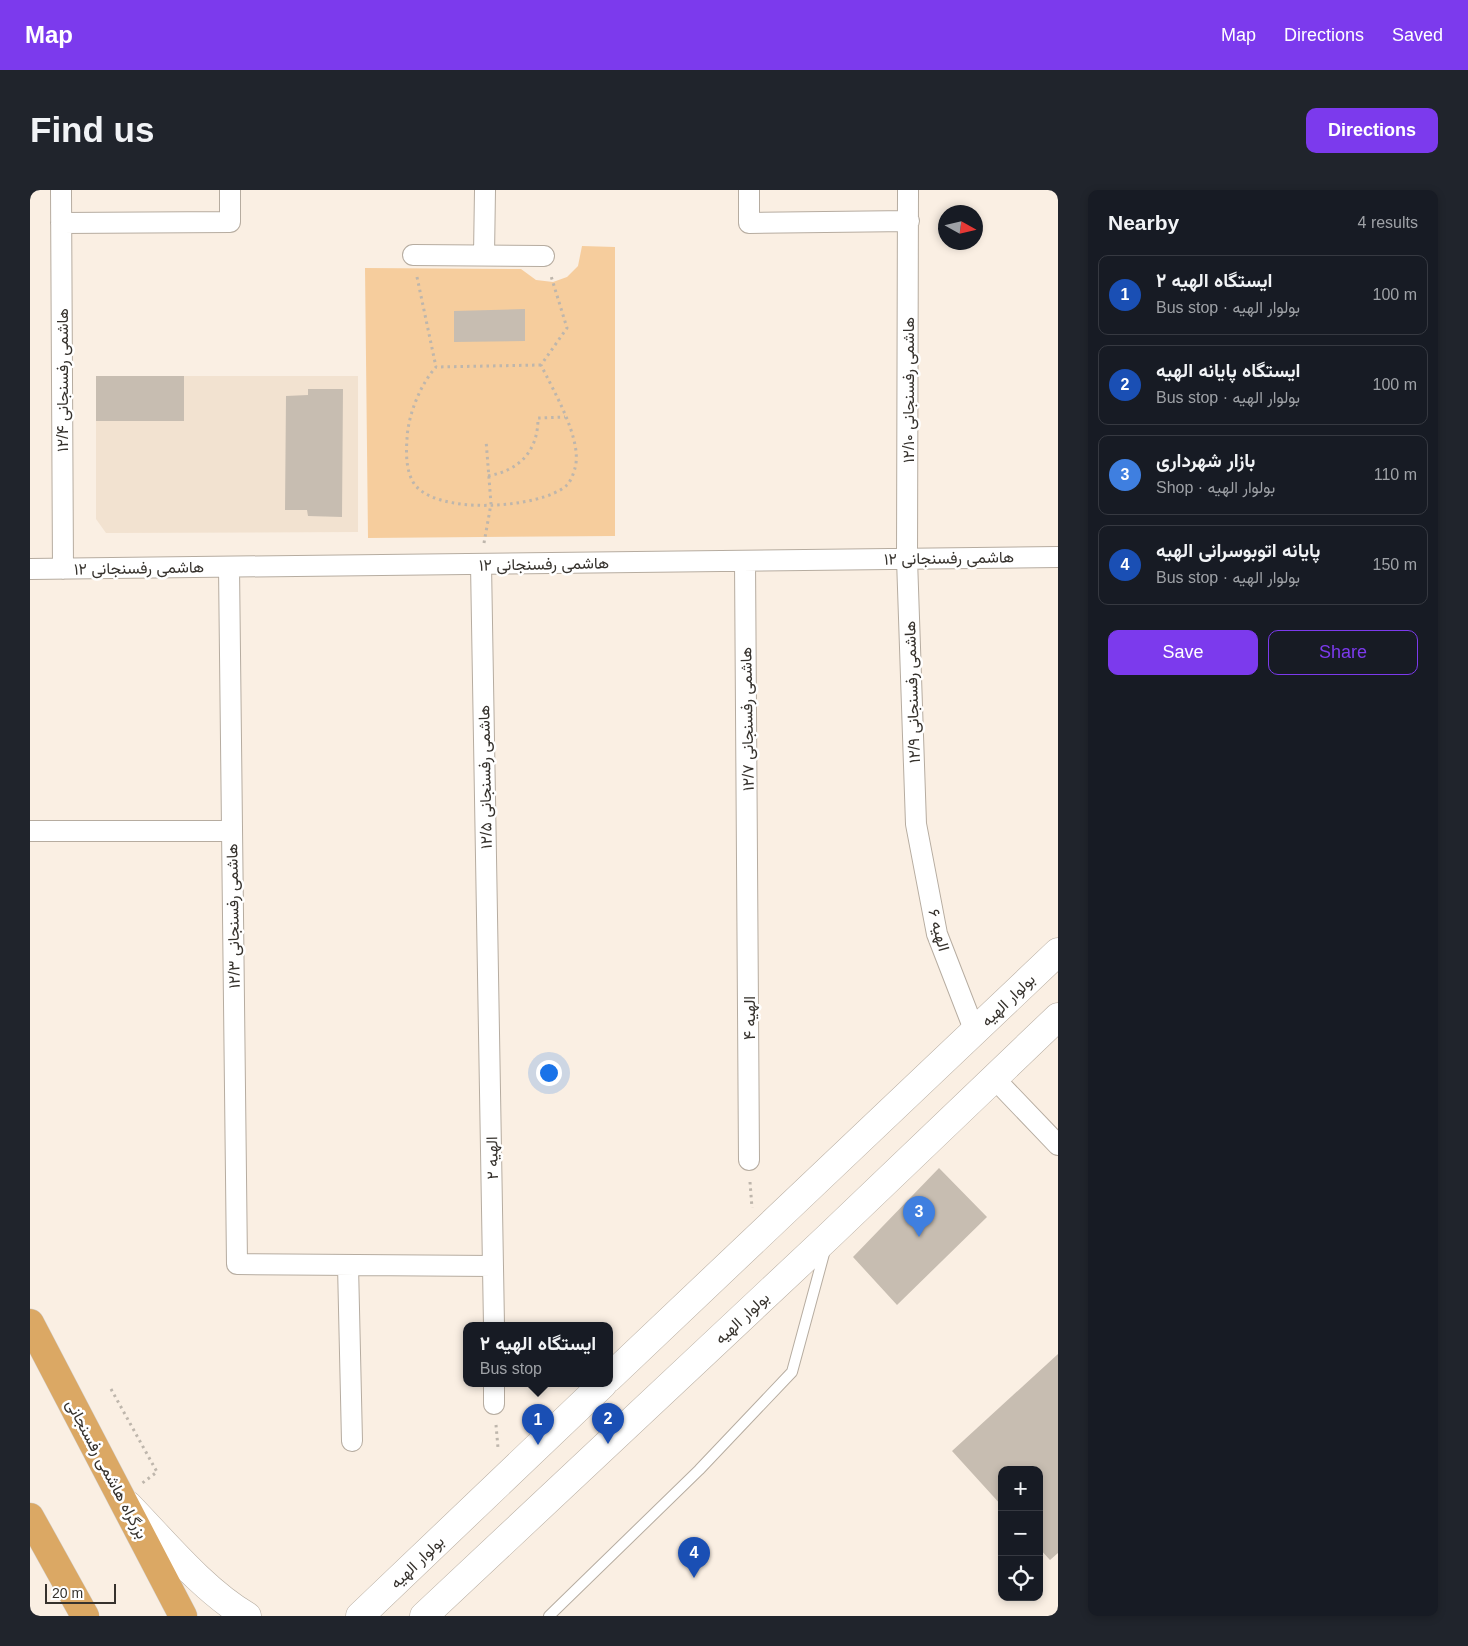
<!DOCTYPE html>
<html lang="en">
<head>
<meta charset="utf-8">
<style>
  body { margin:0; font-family:Helvetica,Vazirmatn,sans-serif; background:#20242c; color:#f1f3f6 }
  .controls { position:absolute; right:15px; bottom:15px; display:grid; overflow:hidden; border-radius:10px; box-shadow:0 2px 8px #0003 }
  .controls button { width:45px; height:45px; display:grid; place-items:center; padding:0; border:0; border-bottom:1px solid #363941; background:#171b24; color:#f1f3f6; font:25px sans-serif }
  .compass { position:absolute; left:908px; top:15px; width:45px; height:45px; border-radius:50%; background:#171b24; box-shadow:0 2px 8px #0003; rotate:98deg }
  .scale { position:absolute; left:15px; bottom:12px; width:71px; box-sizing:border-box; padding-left:5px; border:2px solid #36322d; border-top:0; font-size:14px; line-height:18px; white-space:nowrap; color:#36322d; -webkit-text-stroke:4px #fff; paint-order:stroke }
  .you { position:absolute; left:518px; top:882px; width:18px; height:18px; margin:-12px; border:4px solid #fff; border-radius:50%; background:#1a73e8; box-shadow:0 0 0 8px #1a73e833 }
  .badge { display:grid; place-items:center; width:32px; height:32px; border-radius:50%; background:#7c3aed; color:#fff; font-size:16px; font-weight:700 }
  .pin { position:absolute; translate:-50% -41px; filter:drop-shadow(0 1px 2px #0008) }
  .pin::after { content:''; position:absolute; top:26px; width:18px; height:15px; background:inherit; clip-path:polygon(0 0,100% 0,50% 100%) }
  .popup { position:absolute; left:433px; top:1132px; width:150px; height:65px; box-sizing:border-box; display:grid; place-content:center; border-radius:10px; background:#171b24; filter:drop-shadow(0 1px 4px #0005); font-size:16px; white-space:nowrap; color:#9ea1a6 }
  .popup b { font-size:19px; color:#f1f3f6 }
  .popup::after { content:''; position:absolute; left:50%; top:100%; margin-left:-10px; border:10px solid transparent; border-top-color:#171b24 }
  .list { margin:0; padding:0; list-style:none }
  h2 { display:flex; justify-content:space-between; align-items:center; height:65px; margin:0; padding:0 20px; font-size:21px }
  h2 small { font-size:16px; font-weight:400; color:#9ea1a6 }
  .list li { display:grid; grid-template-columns:32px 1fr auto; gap:15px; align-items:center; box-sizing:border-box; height:80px; margin:0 10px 10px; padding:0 10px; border:1px solid #363941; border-radius:10px }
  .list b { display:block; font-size:19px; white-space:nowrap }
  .list p { margin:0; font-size:16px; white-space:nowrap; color:#9ea1a6 }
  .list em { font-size:16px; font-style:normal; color:#9ea1a6 }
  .actions { display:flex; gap:10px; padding:15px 20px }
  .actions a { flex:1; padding:11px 0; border:1px solid #7c3aed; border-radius:10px; text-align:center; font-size:18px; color:#7c3aed }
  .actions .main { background:#7c3aed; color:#fff }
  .icon { flex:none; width:28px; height:28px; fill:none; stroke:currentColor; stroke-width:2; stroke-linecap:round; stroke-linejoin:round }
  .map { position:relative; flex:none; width:1028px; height:1426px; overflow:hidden; border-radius:10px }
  header { display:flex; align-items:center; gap:30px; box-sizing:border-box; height:70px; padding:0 25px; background:#7c3aed; color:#fff }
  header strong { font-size:24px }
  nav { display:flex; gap:28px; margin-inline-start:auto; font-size:18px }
  .intro { display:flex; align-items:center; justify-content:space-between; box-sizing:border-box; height:120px; padding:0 30px }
  h1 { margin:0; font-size:35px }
  .button { padding:12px 22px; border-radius:10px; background:#7c3aed; color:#fff; font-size:18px; font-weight:700 }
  main { display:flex; gap:30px; padding:0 30px }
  aside { flex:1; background:#171b24; border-radius:10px; box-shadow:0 2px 8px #0003 }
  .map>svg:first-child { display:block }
  .built { fill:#f2e2d0 }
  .green { fill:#f6cd9d }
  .building { fill:#c7bdb1 }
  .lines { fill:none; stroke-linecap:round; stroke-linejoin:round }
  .service-casing { stroke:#b6aca0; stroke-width:12 }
  .minor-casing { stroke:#b6aca0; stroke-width:22 }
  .secondary-casing { stroke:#b6aca0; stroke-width:29 }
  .trunk-casing { stroke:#d3d2d1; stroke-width:29 }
  .path { stroke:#beb6ac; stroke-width:3; stroke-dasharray:2.5 4; stroke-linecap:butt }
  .service { stroke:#fff; stroke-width:10 }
  .minor { stroke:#fff; stroke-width:20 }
  .secondary { stroke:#fff; stroke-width:28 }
  .trunk { stroke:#dba864; stroke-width:28 }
  .labels { text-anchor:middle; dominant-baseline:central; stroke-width:5; stroke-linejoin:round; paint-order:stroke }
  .street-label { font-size:16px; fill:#36322d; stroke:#fff }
</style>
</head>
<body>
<header>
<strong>Map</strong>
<nav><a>Map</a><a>Directions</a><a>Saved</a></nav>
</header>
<div class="intro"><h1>Find us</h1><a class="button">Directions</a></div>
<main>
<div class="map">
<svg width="1028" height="1426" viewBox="0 0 1028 1426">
  <rect width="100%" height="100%" fill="#faefe3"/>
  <path class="built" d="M66 186H328V342L76 343 66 329Z"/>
  <path class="green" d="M552 56 585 57V346L338 348 335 78 491 79 506 90 523 92 537 87 548 76Z"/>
  <path class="building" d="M495 119V151L424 152V121Z
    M66 186H154V231H66Z
    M278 199H313L312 327 278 326 277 320H255L256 206 278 205Z
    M909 978 957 1027 867 1115 823 1067Z
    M1028 1164V1363L1020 1370 1009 1358V1280H972V1316L922 1261Z"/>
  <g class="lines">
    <defs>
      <path id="service" d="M519 1426 669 1280 762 1182 795 1060"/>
      <path id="minor" d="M31 0 33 379
        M719 0V33L879 31
        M878 0 877 369 886 634 907 744 945 842
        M31 33 200 32V0
        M383 65 514 66
        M454 65 455 0
        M715 371 719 970
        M451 374 464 1136
        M199 377 207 1074 463 1076
        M0 379 1028 367
        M0 641H202
        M963 887 1028 955
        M318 1075 322 1251
        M464 1194V1214"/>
      <path id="secondary" d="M579 1188 1028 762
        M98 1315C134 1352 173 1400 217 1426
        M330 1426 573 1194
        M394 1426 798 1047 1028 827"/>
      <path id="trunk" d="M0 1133 153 1426
        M0 1327 55 1426"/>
    </defs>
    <use href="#service" class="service-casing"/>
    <use href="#minor" class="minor-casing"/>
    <use href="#secondary" class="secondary-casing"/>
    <use href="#trunk" class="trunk-casing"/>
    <path class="path" d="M387 87 406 177
      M511 175 406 177C390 195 378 225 377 249 376 262 376 278 382 290 399 327 512 319 537 295 541 291 544 282 545 278 553 250 523 200 511 175L537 138 521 86
      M458 286C490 280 508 261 508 228L535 227
      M454 353 461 314 456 250
      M720 992 722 1018
      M81 1199 127 1282 111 1294
      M466 1235 468 1258"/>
    <use href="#service" class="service"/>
    <use href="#minor" class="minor"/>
    <use href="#secondary" class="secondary"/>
    <use href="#trunk" class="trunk"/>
  </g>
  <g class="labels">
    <g class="street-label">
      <text transform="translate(32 190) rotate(-90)">هاشمی رفسنجانی ۱۲/۴</text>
      <text transform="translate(878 200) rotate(-90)">هاشمی رفسنجانی ۱۲/۱۰</text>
      <text transform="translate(919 368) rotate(-1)">هاشمی رفسنجانی ۱۲</text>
      <text transform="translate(514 374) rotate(-1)">هاشمی رفسنجانی ۱۲</text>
      <text transform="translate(109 378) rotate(-1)">هاشمی رفسنجانی ۱۲</text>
      <text transform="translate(882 502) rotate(-92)">هاشمی رفسنجانی ۱۲/۹</text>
      <text transform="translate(717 529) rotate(-91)">هاشمی رفسنجانی ۱۲/۷</text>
      <text transform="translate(455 587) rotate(-91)">هاشمی رفسنجانی ۱۲/۵</text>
      <text transform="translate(203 726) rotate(-91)">هاشمی رفسنجانی ۱۲/۳</text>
      <text transform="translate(909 740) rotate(75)">الهیه ۶</text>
      <text transform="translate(978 810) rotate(-44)">بولوار الهیه</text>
      <text transform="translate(719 828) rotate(-90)">الهیه ۴</text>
      <text transform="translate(462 968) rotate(-91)">الهیه ۲</text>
      <text transform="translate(712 1128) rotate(-43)">بولوار الهیه</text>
      <text transform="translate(77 1279) rotate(62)">بزرگراه هاشمی رفسنجانی</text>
      <text transform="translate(387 1372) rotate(-44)">بولوار الهیه</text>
    </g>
  </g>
</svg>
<div class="controls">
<button>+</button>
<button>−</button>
<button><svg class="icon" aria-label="locate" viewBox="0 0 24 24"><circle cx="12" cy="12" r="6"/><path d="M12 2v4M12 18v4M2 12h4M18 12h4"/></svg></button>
</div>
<svg class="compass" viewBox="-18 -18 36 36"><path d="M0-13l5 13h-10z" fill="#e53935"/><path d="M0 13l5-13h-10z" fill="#9ea1a6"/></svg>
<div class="scale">20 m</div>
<div class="you"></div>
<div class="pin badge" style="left:508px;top:1255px;background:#1a4fb4">1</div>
<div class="popup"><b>ایستگاه الهیه ۲</b>Bus stop</div>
<div class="pin badge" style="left:578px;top:1254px;background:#1a4fb4">2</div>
<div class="pin badge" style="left:889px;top:1047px;background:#3f7fe0">3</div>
<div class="pin badge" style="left:664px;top:1388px;background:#1a4fb4">4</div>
</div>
<aside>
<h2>Nearby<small>4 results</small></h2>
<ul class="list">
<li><span class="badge" style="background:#1a4fb4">1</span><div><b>ایستگاه الهیه ۲</b><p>Bus stop · بولوار الهیه</p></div><em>100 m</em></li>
<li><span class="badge" style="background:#1a4fb4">2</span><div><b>ایستگاه پایانه الهیه</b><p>Bus stop · بولوار الهیه</p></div><em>100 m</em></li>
<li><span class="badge" style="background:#3f7fe0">3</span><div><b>بازار شهرداری</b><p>Shop · بولوار الهیه</p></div><em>110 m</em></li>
<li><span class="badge" style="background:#1a4fb4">4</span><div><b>پایانه اتوبوسرانی الهیه</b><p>Bus stop · بولوار الهیه</p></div><em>150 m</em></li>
</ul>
<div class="actions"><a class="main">Save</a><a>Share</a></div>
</aside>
</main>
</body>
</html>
